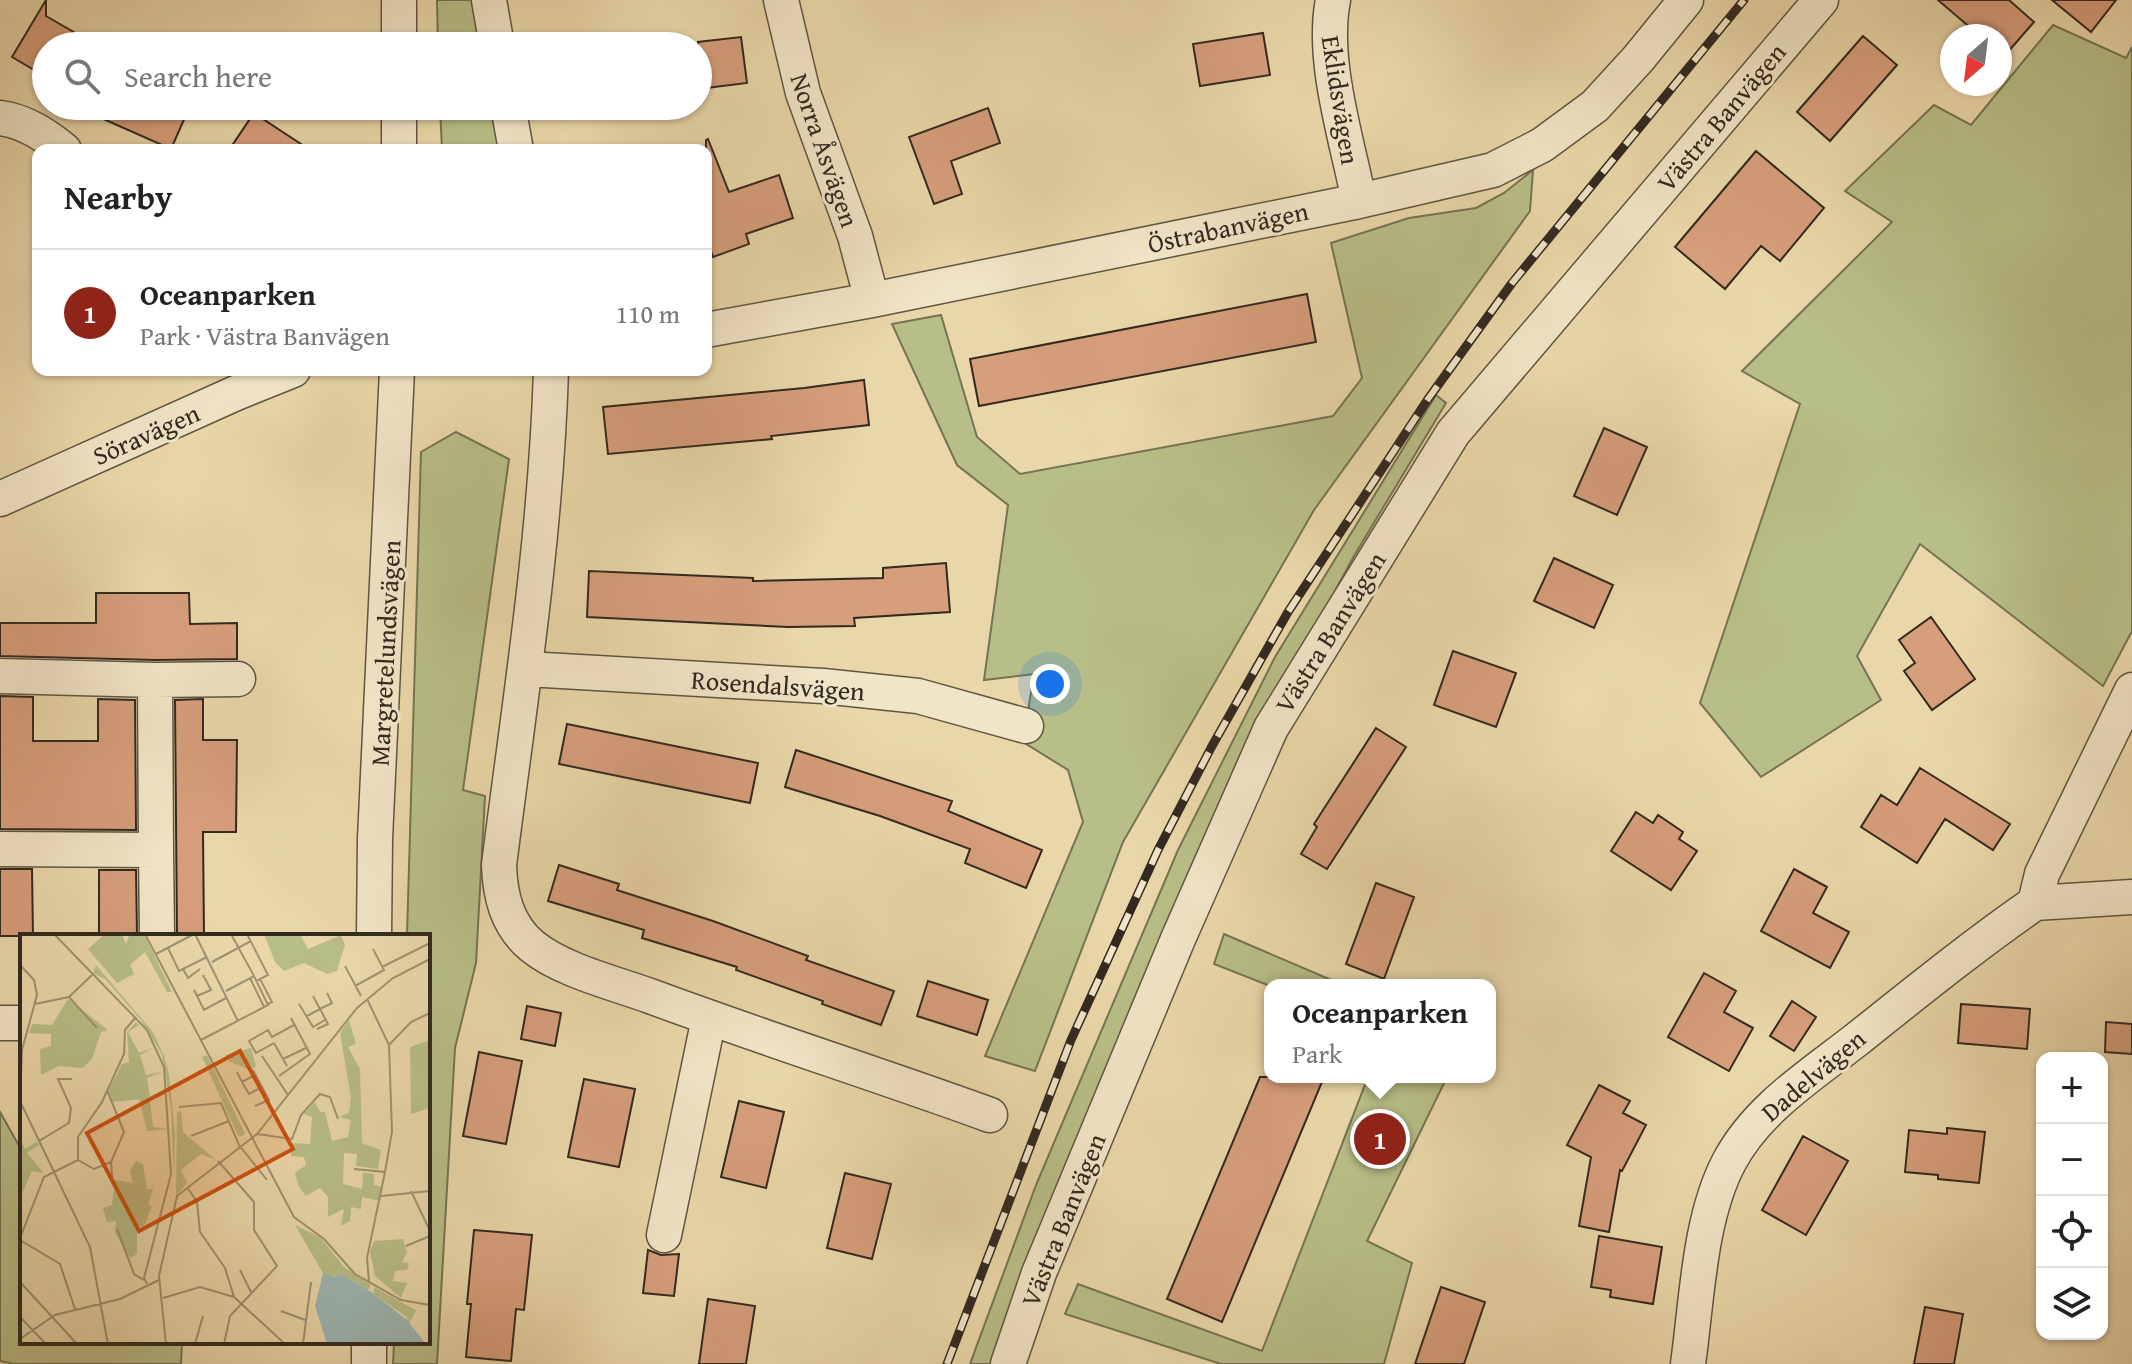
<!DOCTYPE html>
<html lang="en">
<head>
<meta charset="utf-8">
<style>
  body { margin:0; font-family:"Gentium Book Plus",serif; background:#f6f6f6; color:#222 }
  .controls { position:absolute; right:24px; bottom:24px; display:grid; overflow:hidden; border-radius:16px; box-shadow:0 2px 6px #0004 }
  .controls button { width:72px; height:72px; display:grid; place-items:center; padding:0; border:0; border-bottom:2px solid #e0e0e0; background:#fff; color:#222; font:40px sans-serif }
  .compass { position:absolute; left:1940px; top:24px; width:72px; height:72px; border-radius:50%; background:#fff; box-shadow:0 2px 6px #0004; rotate:208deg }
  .you { position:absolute; left:1050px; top:684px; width:28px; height:28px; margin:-20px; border:6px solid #fff; border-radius:50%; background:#1a73e8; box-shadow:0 0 0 12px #1a73e833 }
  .badge { display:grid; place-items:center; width:52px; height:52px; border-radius:50%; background:#8f2418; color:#fff; font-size:26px; font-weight:700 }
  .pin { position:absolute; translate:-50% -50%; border:4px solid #fff; box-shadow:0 2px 8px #0006 }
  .popup { position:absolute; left:1264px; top:979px; width:232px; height:104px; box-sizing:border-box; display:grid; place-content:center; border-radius:16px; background:#fff; filter:drop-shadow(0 2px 6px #0005); font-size:26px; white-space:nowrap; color:#767676 }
  .popup b { font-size:30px; color:#222 }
  .popup::after { content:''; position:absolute; left:50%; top:100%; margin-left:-16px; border:16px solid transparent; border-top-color:#fff }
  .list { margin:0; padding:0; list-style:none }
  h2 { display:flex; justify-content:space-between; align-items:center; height:104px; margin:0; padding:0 32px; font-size:34px }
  h2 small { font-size:26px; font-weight:400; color:#767676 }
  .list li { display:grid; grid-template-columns:52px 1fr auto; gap:24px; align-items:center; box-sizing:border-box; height:128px; padding:0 32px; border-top:2px solid #e0e0e0 }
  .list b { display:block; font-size:30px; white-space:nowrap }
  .list p { margin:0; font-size:26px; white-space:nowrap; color:#767676 }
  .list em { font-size:26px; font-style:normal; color:#767676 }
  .icon { flex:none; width:44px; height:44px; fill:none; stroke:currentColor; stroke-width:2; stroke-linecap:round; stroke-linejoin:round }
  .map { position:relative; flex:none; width:2132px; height:1364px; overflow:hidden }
  .search { position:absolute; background:#fff; box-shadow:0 2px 6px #0004; left:32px; top:32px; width:680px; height:88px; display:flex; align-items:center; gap:20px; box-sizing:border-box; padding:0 28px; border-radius:44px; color:#767676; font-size:30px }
  .panel { position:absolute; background:#fff; box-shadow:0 2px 6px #0004; left:32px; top:144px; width:680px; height:232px; border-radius:16px }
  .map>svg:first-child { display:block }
  .green { fill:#b8be87; stroke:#757454; stroke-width:2 }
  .building { fill:#d79e7c; stroke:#322a20; stroke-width:2 }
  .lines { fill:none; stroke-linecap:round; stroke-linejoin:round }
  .minor-casing { stroke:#605542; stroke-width:37 }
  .minor { stroke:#f1e5c7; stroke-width:34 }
  .rail-casing { stroke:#322a20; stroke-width:9 }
  .rail { stroke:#f1e5c7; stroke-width:6; stroke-dasharray:18; stroke-linecap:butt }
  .labels { text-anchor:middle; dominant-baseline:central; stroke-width:6; stroke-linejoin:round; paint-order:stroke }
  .street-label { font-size:26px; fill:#322a20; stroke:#f1e5c7 }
  .inset-road { fill:none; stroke:#a09272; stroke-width:2 }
  .view { fill:#cd520f; fill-opacity:0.15; stroke:#cd520f; stroke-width:4 }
  .inset-edge { fill:none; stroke:#322a20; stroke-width:4 }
</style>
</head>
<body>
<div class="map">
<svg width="2132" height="1364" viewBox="0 0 2132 1364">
  <rect width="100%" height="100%" fill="#ead7a9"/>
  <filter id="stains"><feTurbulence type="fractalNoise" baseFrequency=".0025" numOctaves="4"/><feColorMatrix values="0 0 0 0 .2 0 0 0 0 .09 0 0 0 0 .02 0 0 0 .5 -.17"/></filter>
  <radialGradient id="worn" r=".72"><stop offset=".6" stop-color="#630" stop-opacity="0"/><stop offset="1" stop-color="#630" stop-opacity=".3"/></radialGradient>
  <path class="green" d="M437 0H477L485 46H438Z
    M2053 25 2126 58 2132 47V631L2103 686 1920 544 1857 656 1881 700 1761 777 1700 703 1800 404 1742 371 1892 222 1845 191 1934 105 1971 125Z
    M440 106H497L505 150H442Z
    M1533 170 1530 211 1314 510 1123 842 1035 1071 985 1056 1083 822 1068 770 1023 742 1034 674 984 680 1008 505 957 465 892 324 941 315 977 437 1020 474 1333 416 1362 378 1331 243 1409 218 1476 208 1504 193Z
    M1436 395 1446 403 1354 556 1221 800 994 1364H970L1036 1185 1178 850 1275 657Z
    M456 432 509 459 463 790 485 796 476 963 455 1048 437 1364H393L394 1342H428V936H407L421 452Z
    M1224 934 1343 985 1270 986 1214 964Z
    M1368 1077H1447L1367 1241 1412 1263 1384 1364H1221L1065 1314 1078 1284 1262 1351Z
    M0 1112 22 1151V1342H182L181 1364H15L0 1361Z"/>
  <path class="building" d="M46 0V16L98 46H46V77L12 57Z
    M1938 0H2009L2034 22 2000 61V36H1980Z
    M2052 0H2116L2091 32Z
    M1263 33 1270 75 1200 86 1193 44Z
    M1863 36 1897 65 1830 141 1797 112Z
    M741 37 747 83 698 89V42Z
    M74 106H190L171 149Z
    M988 108 1000 143 951 161 962 194 934 204 909 137Z
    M254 113 310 150H229Z
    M708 139 729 192 779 175 793 218 746 234 749 244 713 257 706 237V140Z
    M1756 151 1824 208 1780 261 1761 246 1725 289 1675 247Z
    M1307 294 1316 342 979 406 970 359Z
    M864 380 869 425 771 436 772 439 608 454 603 407 804 388Z
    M1604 428 1647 447 1617 515 1574 496Z
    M1554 558 1613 585 1594 628 1534 601Z
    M946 563 950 612 854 618 855 626 788 627 587 617 589 571 753 578V581L883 578V568Z
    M96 593H189L190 624 237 623V659L155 660 0 656V623H96Z
    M1931 617 1975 679 1932 710 1904 671 1915 663 1899 640Z
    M1453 651 1516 673 1496 727 1434 705Z
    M0 696 33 697V741H98V699L135 700 136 830 0 829Z
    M203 699V740H237L236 832H203L204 936H177L175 700Z
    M567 724 758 763 750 803 559 764Z
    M1376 728 1406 747 1327 869 1301 854 1317 827 1314 824Z
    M796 750 952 801 948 811 1042 850 1026 888 965 863 970 849 880 816 785 787Z
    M1920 768 2010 824 1993 850 1945 819 1917 863 1861 827 1881 795 1897 805Z
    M1636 812 1653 823 1658 815 1683 832 1679 839 1697 851 1671 890 1611 851Z
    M559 865 619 884 617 890 713 921 808 956 806 960 894 991 881 1025 822 1004 823 1001 736 970 737 967 642 938 644 930 548 901Z
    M0 869H32L33 936H0Z
    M1794 869 1827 887 1813 913 1849 932 1830 968 1761 931Z
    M99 870H136L137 936H99Z
    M1376 883 1414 897 1384 979 1346 964Z
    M1704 973 1736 991 1724 1012 1753 1028 1729 1071 1668 1037Z
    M928 981 988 1000 977 1035 917 1016Z
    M1792 1001 1816 1017 1794 1051 1770 1036Z
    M1961 1004 2030 1009 2027 1049 1958 1043Z
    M527 1006 561 1013 555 1046 521 1039Z
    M2106 1022 2132 1024V1054L2105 1052Z
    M479 1052 522 1061 506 1144 463 1136Z
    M1260 1077H1324L1222 1322 1167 1299Z
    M584 1079 635 1089 619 1167 568 1157Z
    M1599 1085 1630 1101 1623 1113 1646 1125 1622 1171 1620 1170 1609 1232 1579 1226 1591 1157 1567 1145Z
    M739 1101 784 1112 766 1188 721 1177Z
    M1947 1128 1985 1132 1979 1183 1938 1179V1175L1905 1172 1909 1130 1947 1134Z
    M1803 1136 1848 1161 1806 1235 1762 1210Z
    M845 1173 891 1184 872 1259 827 1248Z
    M474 1230 532 1235 524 1310 516 1309 511 1361 466 1357 471 1304H467Z
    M1599 1236 1662 1247 1653 1304 1610 1297 1611 1290 1591 1287Z
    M648 1250 661 1255 679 1254 674 1296 643 1293Z
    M1441 1287 1485 1302 1464 1364H1415Z
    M708 1299 755 1306 746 1364H699Z
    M1925 1307 1963 1314 1954 1364H1914Z"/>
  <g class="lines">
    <defs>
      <path id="minor" d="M489 0 497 46
        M781 0 803 93 855 236 872 300
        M1333 0C1321 61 1347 139 1359 201
        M399 46V0
        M508 106 516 150
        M0 118C25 121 45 135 64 150
        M399 150V106
        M706 330 872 300 1359 201 1493 170 1542 145 1595 106 1638 59 1686 0
        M551 370C546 536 520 700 499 865 500 896 507 925 532 946 561 970 614 983 650 996 763 1038 877 1074 990 1115
        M0 499 236 393 293 370
        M527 669 823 686 918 696 1026 726
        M0 676 155 680
        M2132 690 2042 874 2035 903 2132 897
        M0 849 156 850 157 936
        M156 850 155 680 238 679
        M374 936 375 839 397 370
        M0 1023H22
        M664 1235 709 1018
        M369 1364V1342
        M1008 1364 1039 1273 1178 939 1271 728 1453 433 1821 0
        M1688 1364C1697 1300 1699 1219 1729 1162 1757 1109 1810 1076 1856 1040 1915 993 1973 946 2035 903"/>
    </defs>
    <use href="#minor" class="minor-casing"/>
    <use href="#minor" class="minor"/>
    <defs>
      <path id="rail" d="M947 1364 1071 1040 1158 850 1212 746 1288 612 1428 399 1512 283 1744 0"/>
    </defs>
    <use href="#rail" class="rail-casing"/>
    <use href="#rail" class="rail"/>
  </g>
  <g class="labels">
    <g class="street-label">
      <text transform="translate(1341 100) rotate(81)">Eklidsvägen</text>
      <text transform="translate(1721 117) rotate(-50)">Västra Banvägen</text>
      <text transform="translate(825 150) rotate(71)">Norra Åsvägen</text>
      <text transform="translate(1228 227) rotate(-12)">Östrabanvägen</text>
      <text transform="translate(146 434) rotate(-24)">Söravägen</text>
      <text transform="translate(1330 632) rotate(-58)">Västra Banvägen</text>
      <text transform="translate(385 653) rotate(-87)">Margretelundsvägen</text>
      <text transform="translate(778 685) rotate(4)">Rosendalsvägen</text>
      <text transform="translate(1813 1075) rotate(-40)">Dadelvägen</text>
      <text transform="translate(1063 1220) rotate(-68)">Västra Banvägen</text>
    </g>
  </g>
  <g transform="translate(20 934)">
    <rect width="410" height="410" fill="#ead7a9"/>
    <path d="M85 0H102L106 10 109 2 124 0 152 58H147L125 18 110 31 114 40 97 49 68 15ZM280 0 288 15 321 1 325 11 317 37 307 40 284 29 264 37 255 28 244 0ZM76 31 133 98 144 122 149 141 155 199 154 242 151 174 142 120 121 86 85 45 73 39ZM48 65 88 96 81 98 72 125 63 134 39 132 21 141 20 115 31 112V100L9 99 12 90 32 91ZM329 86 336 110 328 113 340 135 342 209 361 216 358 235 336 232 337 220 324 219 323 250 342 255 343 239 354 240V251L362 253 360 267 342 263 341 275 331 273 330 287 321 292 324 275 308 283V263L300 254 286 262 279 253 275 239 286 231 284 223 271 222V209L290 210 292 183 284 180 295 168 300 178H305L312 207 328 203 331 186 319 183 329 179 331 163 320 99ZM116 88 119 91 108 98 119 119 133 114 120 121 126 141 142 138 127 144 130 164 146 161 130 166 133 193 149 195 127 197 119 165 93 168 89 156 102 130 109 128 107 98ZM410 106V174L391 180 390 113ZM231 114 236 132 231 136 210 128 206 121ZM187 121 225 199 223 202H218L182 123ZM161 177 163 198 196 226 181 220 161 236 167 249 156 262 157 178ZM0 204 5 215 17 208 19 211 7 219 24 239 12 237 0 264ZM116 227 123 230 127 255H133L128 271 132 272 124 292 117 293V320L110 324 95 299 96 287 87 288 83 274 92 271 95 246 113 249 110 237ZM275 291 300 303 324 333 351 351 348 356 319 339 317 343 303 339ZM383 305 387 318 382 328 389 329 387 336 375 337 373 347 387 349 381 364 355 342 350 318 354 307ZM354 353 396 376 388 392 387 383 354 360Z" fill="#b8be87"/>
    <path d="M303 339 316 343 319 339 353 359 387 386 406 410H307L295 372Z" fill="#9db7b4"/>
    <path class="inset-road" d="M34 0 127 96 144 133 151 240 124 344 127 350M125 0 274 283 304 305 335 340 381 366 410 371M175 0 218 87M211 0 234 42M228 2 248 41 236 47M148 14 159 37 187 23M136 20 174 0M192 28 231 7M0 31 14 46 17 61 2 116 0 167M325 32 341 62M362 33 410 9M163 35 168 44 180 35M230 44 244 73M240 45 252 68 248 70M335 52 364 36 353 15M174 56 177 62 191 56 183 41M177 62 184 76 206 64M49 63 77 94M347 65 369 111 372 198 365 238M15 70 49 63 72 41M279 70 293 93 305 86M287 82 300 75 293 62M297 95 308 90 300 75 312 69 307 59M181 106 248 71 234 42 206 57M254 109 236 119 229 107 248 96 252 103 274 91M254 109 267 132M369 111 391 88 410 79M242 122 268 161M263 125 286 114M233 136 249 166 235 172M217 138 222 148 235 141M259 142 290 120 271 84M222 148 229 160 242 153M87 156 104 198 91 228M0 167 70 313 88 410M159 173 201 169 219 211 247 246M237 200 272 205 281 181 300 160 310 163 318 185M171 202 209 187M19 207 49 189 51 174 38 145H52M58 226V203L82 168 104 120 105 96 116 83M58 226 74 235 91 228 93 251M198 227 234 268V296L257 332 210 382 204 410M334 235 365 238 347 324 349 348M167 253 177 268 180 298 205 334 214 363M391 257 410 297M361 262 410 257M97 295 114 340 124 346M0 304 24 243 58 226M0 306 40 330 55 375M386 312 410 302M220 336 231 358M0 348 57 410M143 364 180 353 214 363 265 410M261 377 285 386M0 383 26 410M0 405 35 381 100 365 139 346M146 410 139 342 157 262 237 200 337 74 373 44 410 25M175 410 183 382M283 410 291 348"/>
    <path class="view" d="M220 117 273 215 119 297 67 199Z"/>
    <rect width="410" height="410" class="inset-edge"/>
  </g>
  <rect width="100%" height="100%" filter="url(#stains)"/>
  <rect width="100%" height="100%" fill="url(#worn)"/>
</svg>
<div class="controls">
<button>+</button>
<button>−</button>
<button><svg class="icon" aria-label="locate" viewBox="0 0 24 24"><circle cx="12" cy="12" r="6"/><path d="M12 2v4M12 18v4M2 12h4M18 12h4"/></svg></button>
<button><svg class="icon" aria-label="layers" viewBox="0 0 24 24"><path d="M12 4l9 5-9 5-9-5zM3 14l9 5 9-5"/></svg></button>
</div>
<svg class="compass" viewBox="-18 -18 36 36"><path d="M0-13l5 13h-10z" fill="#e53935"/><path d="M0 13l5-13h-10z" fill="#767676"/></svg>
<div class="you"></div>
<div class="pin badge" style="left:1380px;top:1139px">1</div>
<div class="popup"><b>Oceanparken</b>Park</div>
<div class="search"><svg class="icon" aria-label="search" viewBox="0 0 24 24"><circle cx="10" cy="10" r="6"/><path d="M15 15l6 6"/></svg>Search here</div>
<section class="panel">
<h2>Nearby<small></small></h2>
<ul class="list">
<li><span class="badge">1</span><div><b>Oceanparken</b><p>Park · Västra Banvägen</p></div><em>110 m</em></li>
</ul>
</section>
</div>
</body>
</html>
